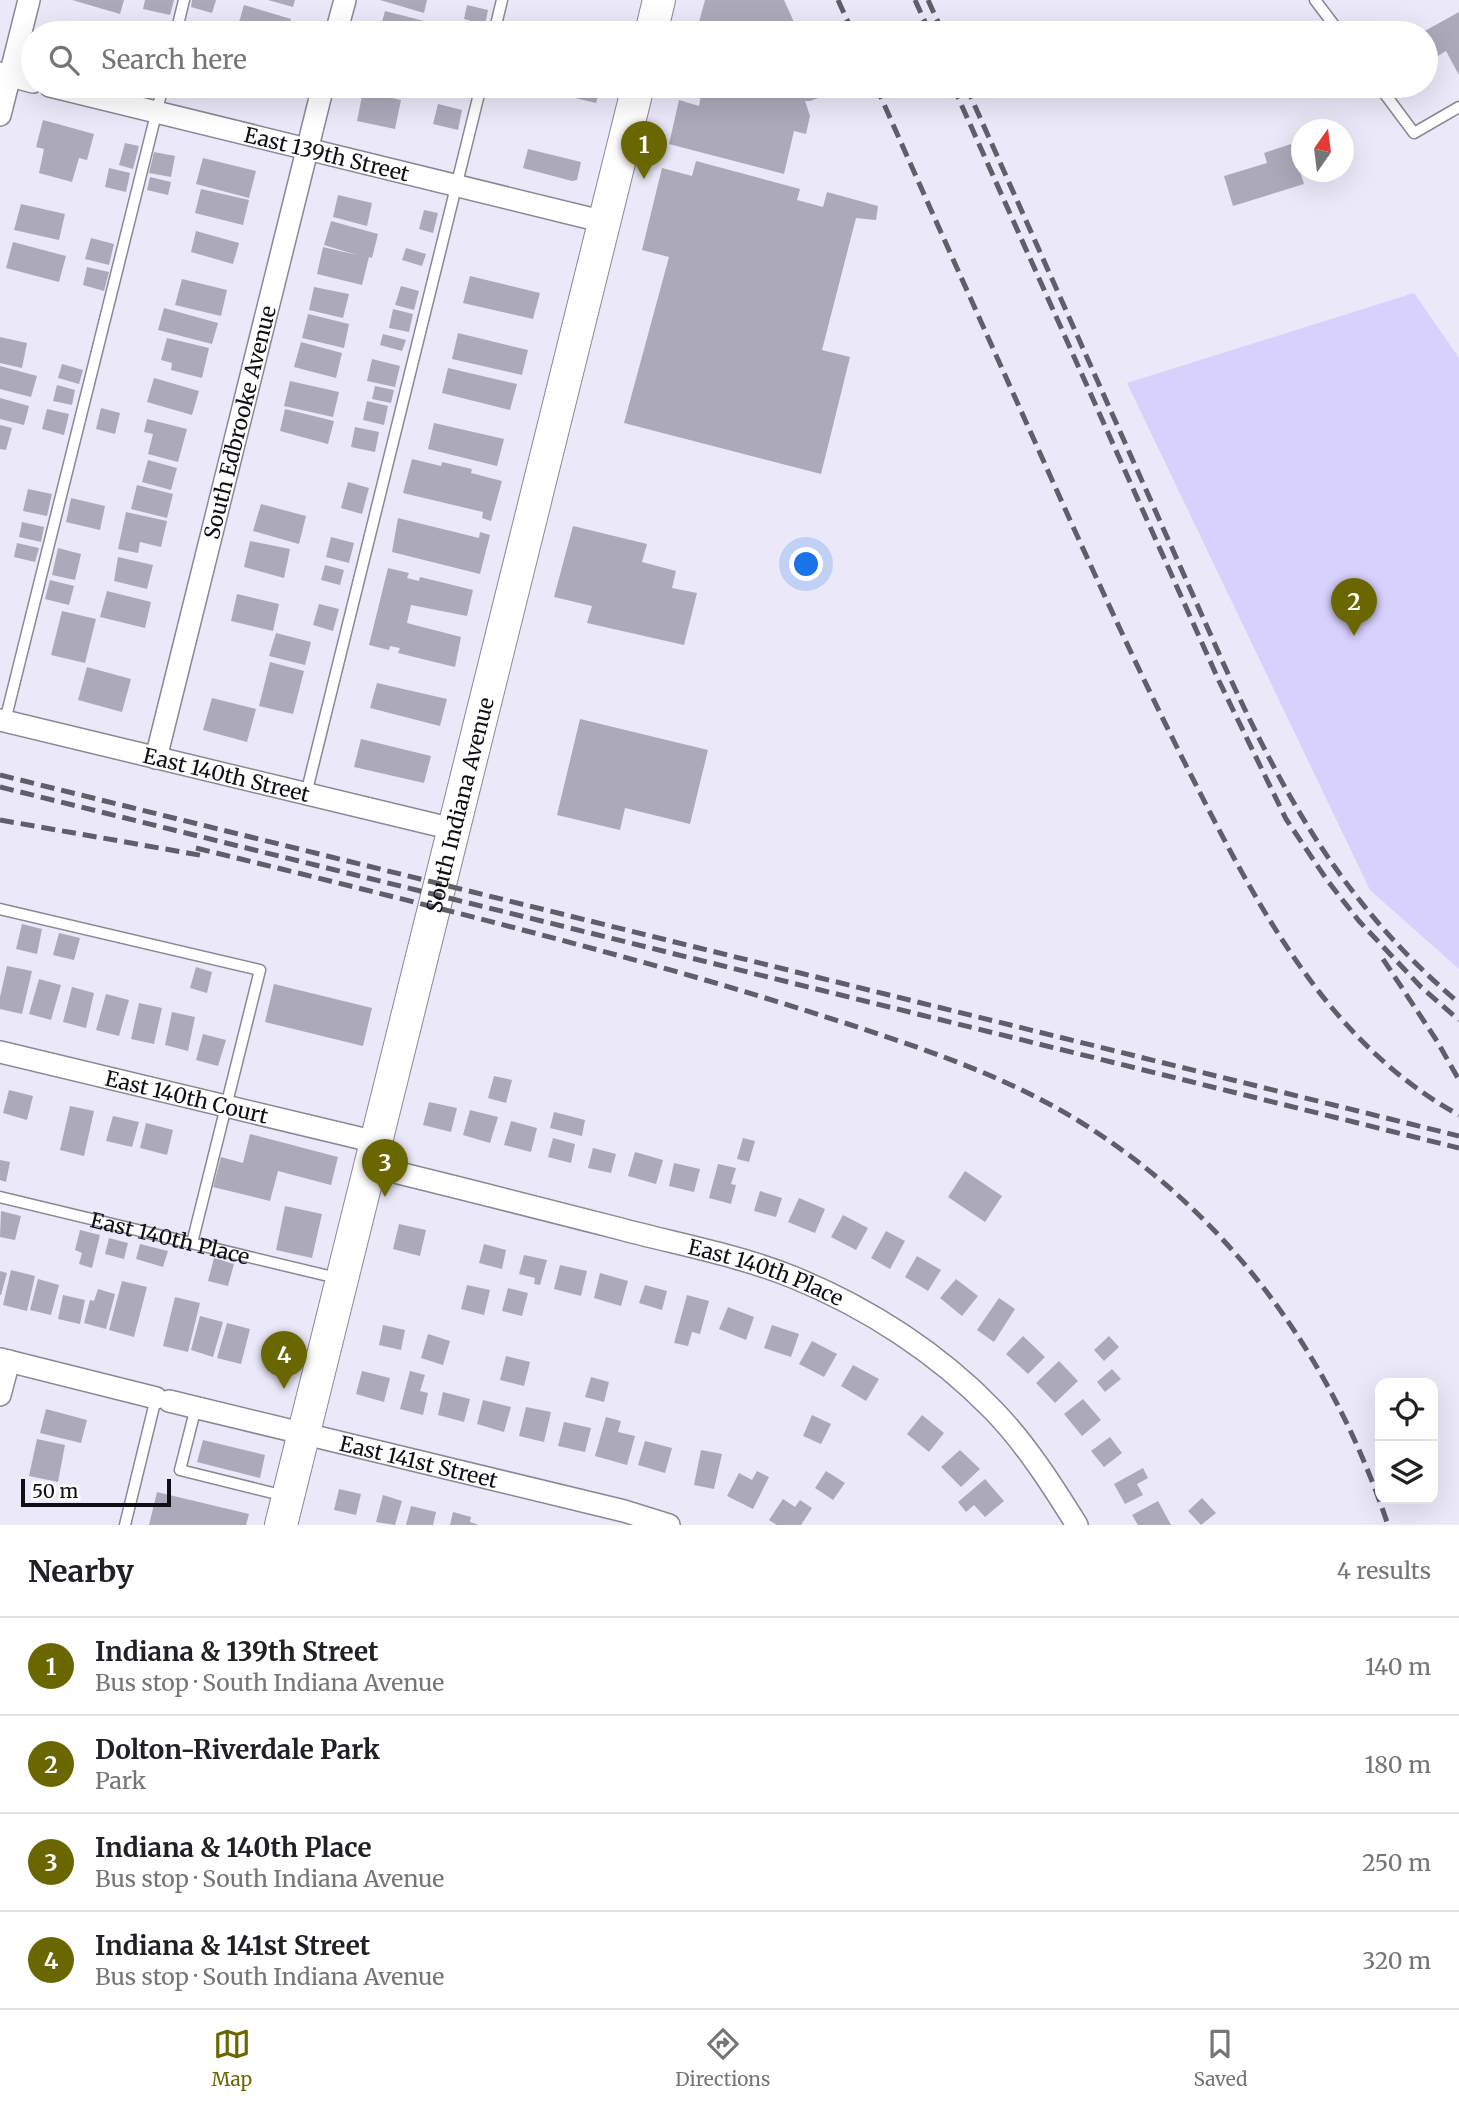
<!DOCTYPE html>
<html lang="en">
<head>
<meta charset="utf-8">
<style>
  body { margin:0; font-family:Merriweather,serif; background:#f6f6f6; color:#202124 }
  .controls { position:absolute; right:21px; bottom:21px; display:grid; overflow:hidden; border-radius:14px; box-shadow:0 7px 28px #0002 }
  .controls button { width:63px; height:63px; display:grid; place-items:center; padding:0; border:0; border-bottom:2px solid #e0e0e0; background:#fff; color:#202124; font:35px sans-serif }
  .compass { position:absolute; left:1291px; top:119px; width:63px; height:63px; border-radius:50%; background:#fff; box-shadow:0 7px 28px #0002; rotate:14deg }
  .scale { position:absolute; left:21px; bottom:18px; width:150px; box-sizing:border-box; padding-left:7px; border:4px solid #100f14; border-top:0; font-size:19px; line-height:24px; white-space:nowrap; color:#100f14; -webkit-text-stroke:5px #fff; paint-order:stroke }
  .you { position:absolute; left:807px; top:565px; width:24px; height:24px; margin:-18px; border:5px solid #fff; border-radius:50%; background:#1a73e8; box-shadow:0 0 0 10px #1a73e833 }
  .badge { display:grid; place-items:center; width:46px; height:46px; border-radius:50%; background:#6a6700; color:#fff; font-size:23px; font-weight:700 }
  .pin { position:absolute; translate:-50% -58px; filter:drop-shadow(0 2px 4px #0008) }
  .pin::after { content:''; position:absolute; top:37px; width:24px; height:21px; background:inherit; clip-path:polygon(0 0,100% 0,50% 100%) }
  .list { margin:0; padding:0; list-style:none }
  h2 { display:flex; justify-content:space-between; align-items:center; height:91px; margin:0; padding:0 28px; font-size:30px }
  h2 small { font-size:23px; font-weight:400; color:#757577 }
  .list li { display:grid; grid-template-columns:46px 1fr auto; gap:21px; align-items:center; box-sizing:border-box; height:98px; padding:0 28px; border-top:2px solid #e0e0e0 }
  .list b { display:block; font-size:26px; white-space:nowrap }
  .list p { margin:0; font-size:23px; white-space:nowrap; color:#757577 }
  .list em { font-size:23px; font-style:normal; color:#757577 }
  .icon { flex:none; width:38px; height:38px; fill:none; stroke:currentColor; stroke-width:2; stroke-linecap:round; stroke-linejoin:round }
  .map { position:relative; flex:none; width:1459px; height:1525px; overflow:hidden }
  .search { position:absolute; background:#fff; box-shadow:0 7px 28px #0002; left:21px; right:21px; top:21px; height:77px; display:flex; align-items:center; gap:18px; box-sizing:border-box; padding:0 24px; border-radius:38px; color:#757577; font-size:26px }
  .sheet { height:483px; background:#fff }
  nav { display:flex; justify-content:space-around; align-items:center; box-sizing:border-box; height:98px; border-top:2px solid #e0e0e0; background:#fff; font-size:19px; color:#757577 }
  nav a { display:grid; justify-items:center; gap:4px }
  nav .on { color:#6a6700 }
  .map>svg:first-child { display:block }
  .green { fill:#d8d0fd }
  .building { fill:#acaaba }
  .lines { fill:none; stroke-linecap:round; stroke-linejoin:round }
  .service-casing { stroke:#8a8897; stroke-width:13 }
  .minor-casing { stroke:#8a8897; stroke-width:24 }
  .secondary-casing { stroke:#8a8897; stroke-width:34 }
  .service { stroke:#fff; stroke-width:10 }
  .minor { stroke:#fff; stroke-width:21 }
  .secondary { stroke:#fff; stroke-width:32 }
  .rail { stroke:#605e68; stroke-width:5; stroke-dasharray:14 7; stroke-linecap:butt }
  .labels { text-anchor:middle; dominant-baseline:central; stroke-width:7; stroke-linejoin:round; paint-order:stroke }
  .street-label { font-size:21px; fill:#100f14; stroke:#fff }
</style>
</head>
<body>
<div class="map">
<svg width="1459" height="1525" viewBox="0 0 1459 1525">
  <rect width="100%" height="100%" fill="#ebe8f9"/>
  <path class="green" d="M1414 293 1459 358V969L1370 890 1127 383Z"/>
  <path class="building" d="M72 0H124L120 14Z
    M145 0H174L170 15 143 9Z
    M192 0H216L212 13 191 7Z
    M268 0H295L293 7Z
    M380 0H427L424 13Z
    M705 0H784L799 33H696Z
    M244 5 291 19 287 33H250L237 29Z
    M467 5 488 10 485 25 464 19Z
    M385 11 436 24 433 33H379Z
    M1459 12V75L1446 51 1430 61 1426 54V33H1421Z
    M462 24 482 29 481 33H459Z
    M545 86H601L596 103 550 92 551 88Z
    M703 86H823L827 95 810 101H805L810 116 806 134 794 131 784 174 669 144 679 100 699 106Z
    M363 91 401 100 395 129 357 121Z
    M438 104 462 110 458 130 433 124Z
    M43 120 94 134 87 160 79 158 72 182 39 173 44 149 36 147Z
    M125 143 139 146 133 169 119 165Z
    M1291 144 1304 184 1233 206 1224 176 1267 163 1264 153Z
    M528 149 581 162 577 180 572 181 523 168Z
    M154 152 175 156 171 177 149 173Z
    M203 158 256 171 249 198 196 184Z
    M696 161 800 189 797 200 823 207 827 192 878 206 876 220 856 218 822 350 850 357 821 474 624 423 669 257 642 250 662 168 692 176Z
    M109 168 130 173 126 192 105 187Z
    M150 177 171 182 168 195 147 190Z
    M201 189 249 200 243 225 195 213Z
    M338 195 372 203 367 226 333 217Z
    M21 204 65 214 59 240 14 230Z
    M424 210 438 213 433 233 419 229Z
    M331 221 378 234 372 258 369 257 362 285 317 274 323 247 357 255 324 245Z
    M196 231 239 243 233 264 191 252Z
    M91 238 114 244 109 265 85 259Z
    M13 242 66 256 59 282 6 268Z
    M406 248 426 254 422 266 402 260Z
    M87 267 109 272 104 291 83 285Z
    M470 276 540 293 533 319 463 303Z
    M182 279 227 290 221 316 175 305Z
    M401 286 419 291 414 310 395 305Z
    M314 287 349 294 343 318 309 310Z
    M164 308 218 323 212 344 158 330Z
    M393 309 413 314 409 332 389 328Z
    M308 314 349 324 344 348 302 338Z
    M458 333 528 350 522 375 452 359Z
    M383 334 406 340 402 351 380 345Z
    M0 337 27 343 22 368 0 363Z
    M167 338 209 348 202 378 171 370 172 363 161 360Z
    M301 342 342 353 336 378 294 367Z
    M372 359 400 366 395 387 367 381Z
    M62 364 83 370 79 384 58 378Z
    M0 366 37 376 31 397 0 389Z
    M448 368 517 384 510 410 442 393Z
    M154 378 199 391 192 415 147 402Z
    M290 381 339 392 333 417 284 406Z
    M57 385 75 390 72 405 53 401Z
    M375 386 394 390 391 403 372 399Z
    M0 398 29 406 24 425 0 419Z
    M367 401 388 406 384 425 363 420Z
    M101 408 120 413 115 434 96 429Z
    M47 409 69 414 64 435 42 429Z
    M285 409 334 421 328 444 280 431Z
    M147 419 187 429 178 462 148 454 153 434 144 432Z
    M434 423 504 439 497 466 428 449Z
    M0 425 12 428 6 450 0 449Z
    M355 427 379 432 375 452 351 447Z
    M412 459 441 466 442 462 472 469 471 473 502 481 491 521 482 518 483 512 403 493Z
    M148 460 177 468 171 490 142 482Z
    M348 482 369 488 362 514 341 508Z
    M137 485 173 494 167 518 131 509Z
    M28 489 52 494 47 516 23 511Z
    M71 498 105 506 100 530 66 522Z
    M261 504 306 516 299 544 253 531Z
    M126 512 167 521 161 547 140 542 138 553 118 549Z
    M398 518 479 538 480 532 490 535 480 574 392 552Z
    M22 522 44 527 41 542 19 537Z
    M573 526 647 544 642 562 676 571 672 588 697 593 684 645 587 623 592 606 554 597Z
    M331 537 354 543 349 563 326 557Z
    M250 541 290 549 284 578 244 567Z
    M17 543 39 548 35 562 14 557Z
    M58 548 81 554 75 580 52 575Z
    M118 557 153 565 147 589 114 581Z
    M325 565 344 570 340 585 321 580Z
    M388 568 409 573 407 578 419 581 420 577 473 590 467 616 411 605 407 623 461 637 455 667 398 653 400 648 390 646 389 650 369 645Z
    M50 580 74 586 69 605 45 599Z
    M107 591 151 602 145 628 100 617Z
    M237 594 279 604 273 631 231 621Z
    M319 604 339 609 333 631 313 625Z
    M62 611 96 619 85 663 51 655Z
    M276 633 311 642 305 665 269 656Z
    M270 662 304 671 293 714 259 706Z
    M87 667 131 679 122 712 78 700Z
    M377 683 447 699 440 726 370 708Z
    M212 698 256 709 247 742 203 730Z
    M580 719 708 750 690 824 625 808 620 830 557 815Z
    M361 739 431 756 424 783 354 767Z
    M22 924 42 929 37 954 16 949Z
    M59 933 80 938 74 960 53 955Z
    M7 966 32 971 22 1014 0 1009V997Z
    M196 967 212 972 207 993 190 988Z
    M39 979 61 985 51 1020 29 1014Z
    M274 984 372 1008 363 1046 265 1022Z
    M72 987 94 993 86 1028 63 1022Z
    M106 994 129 1000 119 1036 96 1030Z
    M139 1003 162 1008 154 1044 131 1039Z
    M172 1012 195 1017 188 1051 165 1045Z
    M203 1034 226 1040 218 1066 196 1060Z
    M494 1076 512 1080 506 1103 488 1098Z
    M9 1090 33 1096 27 1120 3 1113Z
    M429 1102 457 1108 451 1132 423 1125Z
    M70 1106 94 1111 84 1156 60 1150Z
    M470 1110 498 1117 490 1143 463 1135Z
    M554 1112 585 1120 582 1136 550 1128Z
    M113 1116 139 1122 132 1147 106 1141Z
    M511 1121 537 1128 531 1152 504 1145Z
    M146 1123 173 1130 167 1155 140 1148Z
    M250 1134 338 1157 331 1185 278 1171 270 1201 213 1187 221 1157 243 1163Z
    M553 1138 575 1144 571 1163 548 1157Z
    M743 1138 755 1141 749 1162 737 1159Z
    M593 1148 616 1154 611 1173 588 1168Z
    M635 1152 663 1160 656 1184 628 1176Z
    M0 1160 10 1162 6 1182 0 1180Z
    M674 1163 700 1169 694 1192 669 1186Z
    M718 1164 736 1168 731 1184 736 1185 731 1204 709 1198Z
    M965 1171 1002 1196 985 1222 948 1197Z
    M760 1191 782 1198 776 1217 754 1211Z
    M799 1198 825 1209 815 1233 788 1222Z
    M285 1206 322 1214 312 1258 276 1250Z
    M1 1211 21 1216 15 1240 0 1237Z
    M843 1215 868 1228 856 1250 831 1237Z
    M399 1224 426 1230 420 1256 393 1249Z
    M80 1230 100 1235 92 1268 79 1264 82 1253 75 1250Z
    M886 1231 905 1241 890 1269 871 1258Z
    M109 1238 128 1243 124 1259 105 1254Z
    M140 1244 168 1251 163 1267 136 1259Z
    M484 1244 506 1250 502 1269 479 1263Z
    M524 1255 547 1260 540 1285 534 1284 535 1278 519 1274Z
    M917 1256 941 1270 928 1291 905 1277Z
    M214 1258 234 1264 228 1286 208 1281Z
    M560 1265 587 1271 581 1296 554 1289Z
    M11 1270 35 1276 27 1311 3 1305Z
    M0 1271 7 1273 1 1295H0Z
    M600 1273 628 1281 621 1306 594 1298Z
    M38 1279 59 1285 51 1315 30 1310Z
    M956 1279 978 1296 962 1316 940 1298Z
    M122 1281 147 1287 134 1337 109 1330Z
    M467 1285 490 1290 484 1315 461 1309Z
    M645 1285 667 1291 662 1310 639 1303Z
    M508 1288 528 1293 522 1316 502 1311Z
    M98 1289 115 1294 106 1329 84 1323 90 1300 94 1301Z
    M63 1295 85 1300 80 1324 58 1319Z
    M687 1295 709 1301 700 1334 692 1332 688 1346 674 1343Z
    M175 1297 200 1303 188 1352 163 1346Z
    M999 1298 1015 1309 994 1342 977 1330Z
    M728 1307 754 1317 746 1340 719 1329Z
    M200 1316 223 1322 213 1357 191 1350Z
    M227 1323 250 1329 241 1364 217 1358Z
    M383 1325 405 1330 401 1350 379 1345Z
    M772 1325 799 1334 791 1357 764 1348Z
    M428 1334 450 1341 443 1365 421 1358Z
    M1023 1336 1045 1357 1028 1374 1006 1354Z
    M1109 1336 1119 1347 1104 1361 1094 1350Z
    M812 1341 837 1354 824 1377 799 1364Z
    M506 1356 530 1362 524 1386 500 1380Z
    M1059 1361 1078 1381 1055 1403 1036 1383Z
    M853 1365 879 1379 866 1401 841 1386Z
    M1112 1369 1121 1379 1105 1392 1097 1382Z
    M362 1371 390 1378 384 1402 356 1394Z
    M410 1371 425 1375 420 1391 428 1393 423 1415 400 1409Z
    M591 1377 609 1382 604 1402 585 1397Z
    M443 1392 470 1399 464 1422 438 1415Z
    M1083 1399 1101 1420 1082 1436 1064 1414Z
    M483 1400 511 1407 504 1432 477 1424Z
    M526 1407 551 1412 544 1442 519 1436Z
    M46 1409 87 1420 81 1443 40 1433Z
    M812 1415 831 1424 821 1444 803 1436Z
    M922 1415 944 1433 929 1452 907 1434Z
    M606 1417 621 1421 618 1432 635 1436 627 1465 595 1456Z
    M564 1422 591 1428 585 1452 558 1446Z
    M1110 1437 1122 1453 1104 1467 1091 1451Z
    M37 1439 65 1445 58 1482 29 1476Z
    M203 1440 265 1455 260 1478 197 1462Z
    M645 1441 672 1448 665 1473 638 1465Z
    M701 1450 722 1454 714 1489 694 1485Z
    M960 1450 980 1469 961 1487 941 1467Z
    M1143 1468 1148 1478 1137 1484 1143 1495 1125 1504 1114 1484Z
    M757 1471 769 1477 753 1509 727 1496 739 1473 752 1480Z
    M826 1471 845 1483 833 1500 815 1488Z
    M985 1479 1004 1501 985 1517 974 1505 966 1512 958 1502Z
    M339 1489 361 1494 356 1515 334 1510Z
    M157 1492 249 1514 246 1525H149Z
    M383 1495 402 1501 395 1525 376 1522Z
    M1202 1498 1216 1513 1201 1525 1188 1511Z
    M783 1499 795 1507 800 1500 812 1508 801 1525H777L769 1520Z
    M1158 1501 1171 1525H1138L1132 1515Z
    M411 1506 436 1512 433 1525H406Z
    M453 1512 471 1517 470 1522 479 1525H450Z"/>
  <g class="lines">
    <defs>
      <g id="service">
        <path d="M1315 0 1340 33"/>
        <path d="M176 33 184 0"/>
        <path d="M494 33 502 0"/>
        <path d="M1379 86 1414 133 1459 107"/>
        <path d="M5 721 163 86"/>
        <path d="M306 794 481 86"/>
        <path d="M0 909 260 970 192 1243"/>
        <path id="s1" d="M0 1197 341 1279"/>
        <path d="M196 1407 180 1470 285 1496"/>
        <path d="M125 1525 156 1398"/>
      </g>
      <g id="minor">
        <path d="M336 33 345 0"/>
        <path d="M0 73 33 82"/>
        <path id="s2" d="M50 86 605 222"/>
        <path d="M0 115 29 0"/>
        <path id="s3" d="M0 720 453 829"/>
        <path id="s4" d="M156 758 323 86"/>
        <path id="s5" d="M0 1052 376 1142"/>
        <path id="s6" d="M370 1166C453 1186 535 1207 617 1228 676 1244 739 1255 795 1278 868 1308 938 1353 993 1410 1026 1444 1052 1485 1077 1525"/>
        <path d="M0 1359 156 1398"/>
        <path d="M0 1395 9 1361"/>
        <path id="s7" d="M169 1401 624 1511 669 1525"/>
      </g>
      <g id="secondary">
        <path d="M651 33 659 0"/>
        <path id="s8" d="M281 1525 638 86"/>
      </g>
    </defs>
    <use href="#service" class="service-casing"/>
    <use href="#minor" class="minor-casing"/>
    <use href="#secondary" class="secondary-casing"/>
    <use href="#service" class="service"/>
    <use href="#minor" class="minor"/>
    <use href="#secondary" class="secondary"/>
    <path class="rail" d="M838 0 853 33
      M915 0 930 33
      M928 0 943 33
      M876 86C940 231 1005 375 1070 520 1110 608 1150 695 1194 781 1258 907 1329 1044 1459 1115
      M953 86 1219 681 1286 819 1327 880 1359 921 1421 987 1459 1020
      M966 86 1225 667C1286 800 1345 906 1459 1003
      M0 775 1459 1136
      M0 787 1459 1148
      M0 820 205 856
      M196 848C351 886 506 924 660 967 724 985 786 1004 848 1024 928 1050 1010 1078 1082 1123 1232 1217 1332 1358 1388 1525
      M1383 959 1437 1041 1459 1080"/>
  </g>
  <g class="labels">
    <g class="street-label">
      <text stroke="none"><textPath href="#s2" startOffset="285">East 139th Street</textPath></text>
      <text stroke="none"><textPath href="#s4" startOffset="346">South Edbrooke Avenue</textPath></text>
      <text stroke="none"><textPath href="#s3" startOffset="233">East 140th Street</textPath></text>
      <text stroke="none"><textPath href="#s8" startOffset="742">South Indiana Avenue</textPath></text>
      <text stroke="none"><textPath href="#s5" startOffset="192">East 140th Court</textPath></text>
      <text stroke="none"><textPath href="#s1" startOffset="175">East 140th Place</textPath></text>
      <text stroke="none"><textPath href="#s6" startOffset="410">East 140th Place</textPath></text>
      <text stroke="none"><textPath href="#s7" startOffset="257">East 141st Street</textPath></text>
    </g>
  </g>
</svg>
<div class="controls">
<button><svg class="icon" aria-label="locate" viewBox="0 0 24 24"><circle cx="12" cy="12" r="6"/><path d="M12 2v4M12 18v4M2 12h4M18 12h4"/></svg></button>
<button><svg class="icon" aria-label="layers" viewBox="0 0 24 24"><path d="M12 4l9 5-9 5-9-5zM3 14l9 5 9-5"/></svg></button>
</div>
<svg class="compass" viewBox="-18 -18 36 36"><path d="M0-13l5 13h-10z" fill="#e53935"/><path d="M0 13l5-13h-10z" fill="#757577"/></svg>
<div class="scale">50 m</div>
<div class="you"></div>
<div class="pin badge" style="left:644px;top:179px">1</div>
<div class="pin badge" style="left:1354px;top:636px">2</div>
<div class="pin badge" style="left:385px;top:1197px">3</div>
<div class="pin badge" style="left:284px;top:1389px">4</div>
<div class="search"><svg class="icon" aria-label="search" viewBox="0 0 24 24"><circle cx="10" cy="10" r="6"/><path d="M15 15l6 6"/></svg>Search here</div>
</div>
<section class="sheet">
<h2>Nearby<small>4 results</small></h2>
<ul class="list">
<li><span class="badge">1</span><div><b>Indiana &amp; 139th Street</b><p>Bus stop · South Indiana Avenue</p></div><em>140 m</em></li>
<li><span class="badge">2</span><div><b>Dolton-Riverdale Park</b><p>Park</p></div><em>180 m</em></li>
<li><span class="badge">3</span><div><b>Indiana &amp; 140th Place</b><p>Bus stop · South Indiana Avenue</p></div><em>250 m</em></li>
<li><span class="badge">4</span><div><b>Indiana &amp; 141st Street</b><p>Bus stop · South Indiana Avenue</p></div><em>320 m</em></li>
</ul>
</section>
<nav>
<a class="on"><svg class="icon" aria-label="map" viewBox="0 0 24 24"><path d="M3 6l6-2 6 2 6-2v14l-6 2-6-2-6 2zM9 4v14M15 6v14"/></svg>Map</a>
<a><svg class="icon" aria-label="directions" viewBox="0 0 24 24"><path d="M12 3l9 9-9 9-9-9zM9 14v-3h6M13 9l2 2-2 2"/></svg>Directions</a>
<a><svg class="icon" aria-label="saved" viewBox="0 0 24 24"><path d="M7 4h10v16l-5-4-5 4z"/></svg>Saved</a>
</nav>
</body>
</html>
